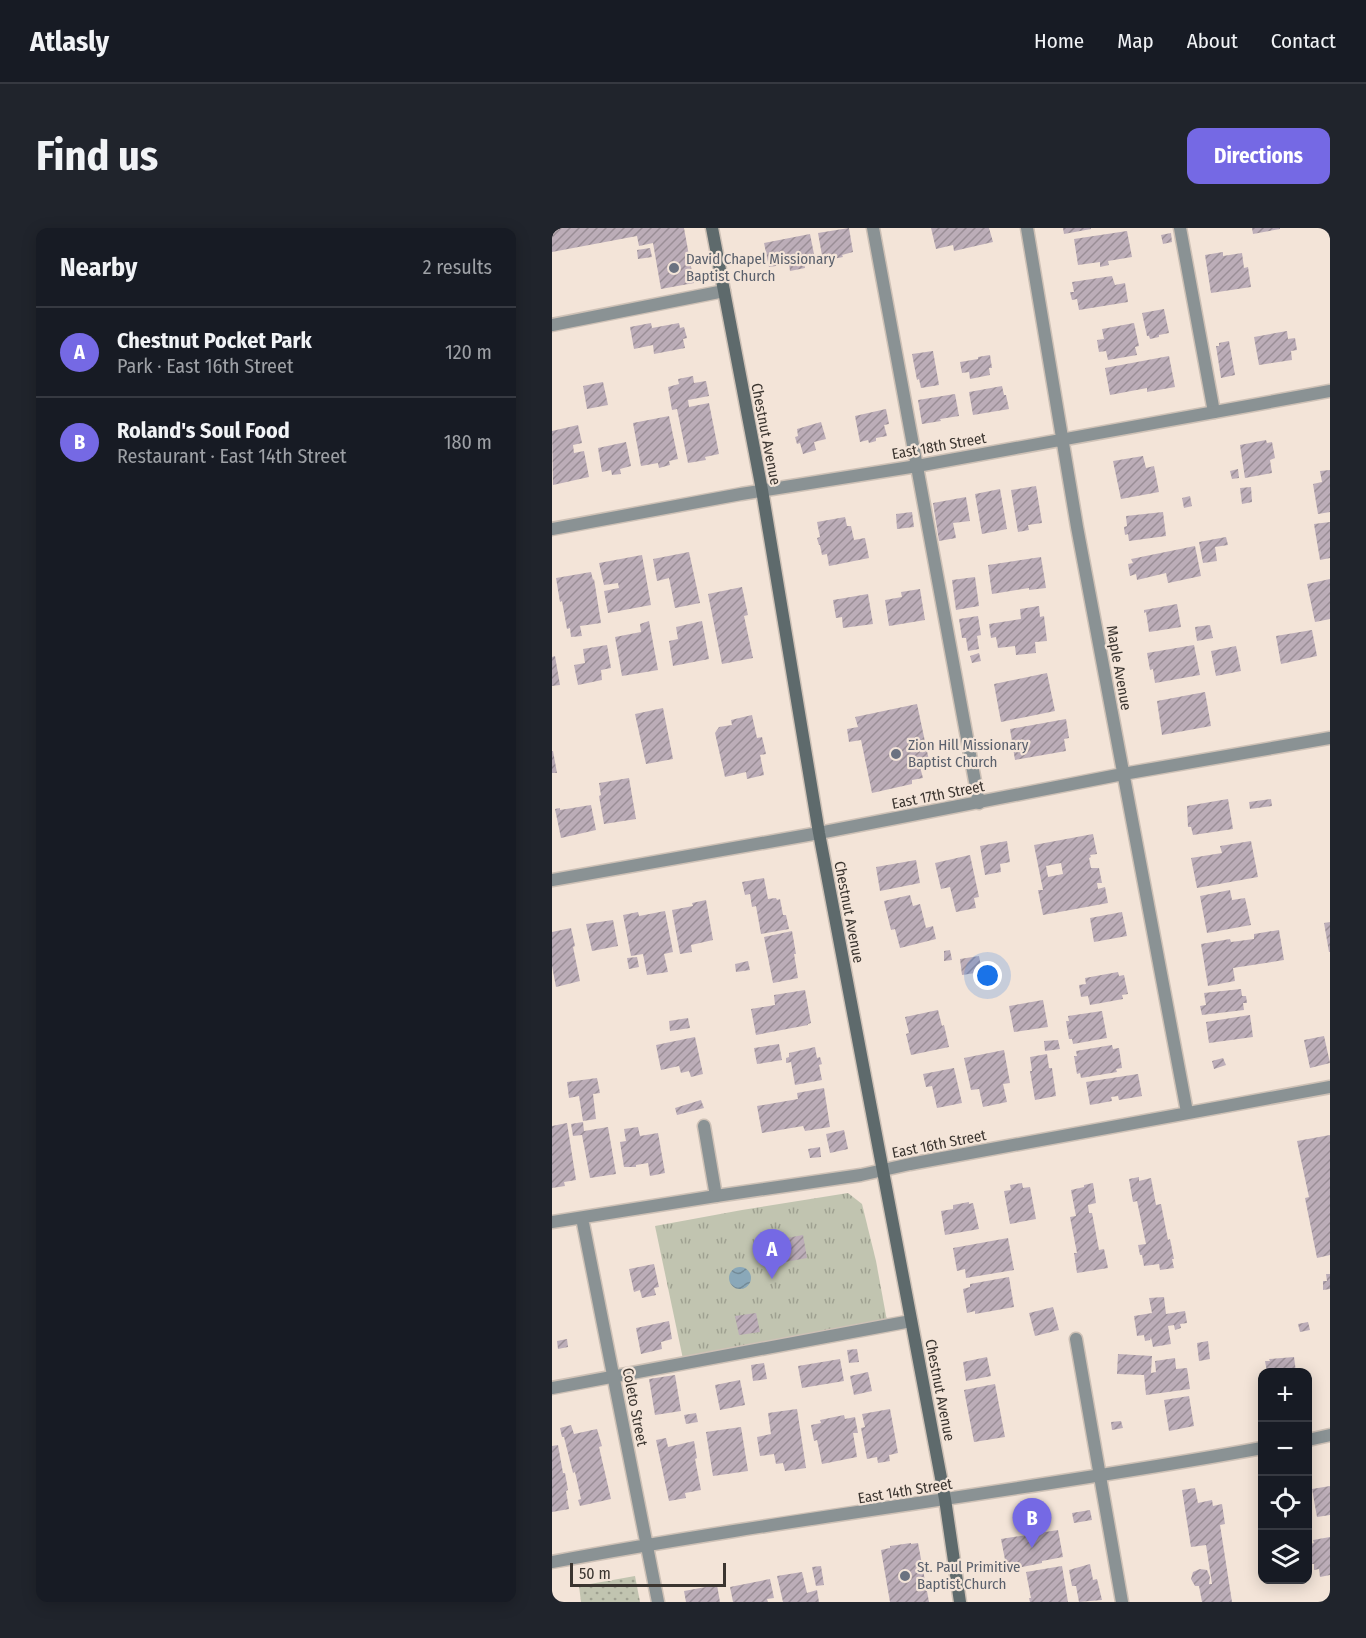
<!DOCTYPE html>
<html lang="en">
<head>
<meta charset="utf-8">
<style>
  body { margin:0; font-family:"Fira Sans Condensed",sans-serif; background:#20242c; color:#f1f3f6 }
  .controls { position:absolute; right:18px; bottom:18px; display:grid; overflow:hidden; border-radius:12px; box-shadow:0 3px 15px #0003 }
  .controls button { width:54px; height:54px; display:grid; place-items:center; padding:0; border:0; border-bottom:2px solid #363941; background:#171b24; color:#f1f3f6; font:30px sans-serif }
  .scale { position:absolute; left:18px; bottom:15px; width:156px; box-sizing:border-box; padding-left:6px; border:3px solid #3b3530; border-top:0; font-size:16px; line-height:21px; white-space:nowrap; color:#3b3530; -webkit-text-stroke:4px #f3e4d8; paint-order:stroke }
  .you { position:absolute; left:436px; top:748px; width:21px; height:21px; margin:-15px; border:4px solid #fff; border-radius:50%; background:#1a73e8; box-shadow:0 0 0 9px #1a73e833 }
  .badge { display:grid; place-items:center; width:39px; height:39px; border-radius:50%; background:#7569e4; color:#fff; font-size:20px; font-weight:700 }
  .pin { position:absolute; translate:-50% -50px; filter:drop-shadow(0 2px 3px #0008) }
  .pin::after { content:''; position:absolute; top:32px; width:21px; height:18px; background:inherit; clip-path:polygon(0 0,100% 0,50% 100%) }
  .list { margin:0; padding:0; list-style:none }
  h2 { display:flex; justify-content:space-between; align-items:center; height:78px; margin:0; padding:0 24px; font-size:26px }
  h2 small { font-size:20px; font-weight:400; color:#9ea1a6 }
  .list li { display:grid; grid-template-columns:39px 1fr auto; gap:18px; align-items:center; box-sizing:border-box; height:90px; padding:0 24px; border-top:2px solid #363941 }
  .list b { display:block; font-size:22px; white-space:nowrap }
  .list p { margin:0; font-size:20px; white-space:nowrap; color:#9ea1a6 }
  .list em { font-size:20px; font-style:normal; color:#9ea1a6 }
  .icon { flex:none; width:33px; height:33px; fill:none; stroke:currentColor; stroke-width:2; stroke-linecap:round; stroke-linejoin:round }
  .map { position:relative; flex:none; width:778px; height:1374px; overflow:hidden; border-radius:12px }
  header { display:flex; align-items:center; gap:36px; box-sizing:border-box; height:84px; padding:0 30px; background:#171b24; border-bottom:2px solid #363941 }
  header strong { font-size:28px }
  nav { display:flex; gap:33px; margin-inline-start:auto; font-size:21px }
  .intro { display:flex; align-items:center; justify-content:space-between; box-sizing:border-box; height:144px; padding:0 36px }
  h1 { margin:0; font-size:42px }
  .button { padding:15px 27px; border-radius:12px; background:#7569e4; color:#fff; font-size:21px; font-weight:700 }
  main { display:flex; gap:36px; padding:0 36px }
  aside { flex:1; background:#171b24; border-radius:12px; box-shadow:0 3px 15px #0003 }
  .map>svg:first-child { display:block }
  .grass { fill:url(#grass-dots) }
  .park { fill:url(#park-tufts) }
  .water { fill:url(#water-waves) }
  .building { fill:url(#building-hatch); fill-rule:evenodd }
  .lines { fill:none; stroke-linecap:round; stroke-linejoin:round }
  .service-casing { stroke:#cec1b6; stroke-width:15 }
  .minor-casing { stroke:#cec1b6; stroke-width:15 }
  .secondary-casing { stroke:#cec1b6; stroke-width:15 }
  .service { stroke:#8a9294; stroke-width:12 }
  .minor { stroke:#8a9294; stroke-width:12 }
  .secondary { stroke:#5e6a6c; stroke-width:12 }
  .worship-dot { fill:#6b7280; stroke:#f3e4d8; stroke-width:2 }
  .labels { text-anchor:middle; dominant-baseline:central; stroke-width:4.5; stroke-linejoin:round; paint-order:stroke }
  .worship-label { font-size:15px; fill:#5b616d; stroke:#f3e4d8; text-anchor:start }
  .street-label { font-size:15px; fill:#3b3530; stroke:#f3e4d8 }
</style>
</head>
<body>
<header>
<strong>Atlasly</strong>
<nav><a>Home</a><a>Map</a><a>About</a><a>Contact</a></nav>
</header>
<div class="intro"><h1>Find us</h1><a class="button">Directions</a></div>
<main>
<aside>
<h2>Nearby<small>2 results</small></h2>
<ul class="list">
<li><span class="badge">A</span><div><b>Chestnut Pocket Park</b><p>Park · East 16th Street</p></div><em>120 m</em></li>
<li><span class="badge">B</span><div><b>Roland's Soul Food</b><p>Restaurant · East 14th Street</p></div><em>180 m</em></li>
</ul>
</aside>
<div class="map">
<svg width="778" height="1374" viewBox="0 0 778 1374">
  <defs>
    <pattern id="grass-dots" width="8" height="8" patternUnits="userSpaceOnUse" patternTransform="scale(1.5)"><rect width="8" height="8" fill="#c1c4b0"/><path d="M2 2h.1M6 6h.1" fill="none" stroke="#9ea090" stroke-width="1.8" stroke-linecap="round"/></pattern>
    <pattern id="park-tufts" width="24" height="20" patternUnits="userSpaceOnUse" patternTransform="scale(1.5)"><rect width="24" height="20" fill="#c1c4b0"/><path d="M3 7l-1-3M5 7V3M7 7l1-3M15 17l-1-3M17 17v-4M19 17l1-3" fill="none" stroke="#9ea090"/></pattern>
    <pattern id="water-waves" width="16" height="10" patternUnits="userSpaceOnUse" patternTransform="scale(1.5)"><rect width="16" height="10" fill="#8aa8b9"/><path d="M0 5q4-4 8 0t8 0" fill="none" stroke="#728a97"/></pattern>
    <pattern id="building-hatch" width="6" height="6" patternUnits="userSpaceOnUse" patternTransform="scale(1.5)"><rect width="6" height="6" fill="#bcadb8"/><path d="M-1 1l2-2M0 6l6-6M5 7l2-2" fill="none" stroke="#9a8e96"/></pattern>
  </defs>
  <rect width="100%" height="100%" fill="#f3e4d8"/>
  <path class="grass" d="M83 1348 88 1374H29L27 1358Z"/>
  <path class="park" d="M296 965 310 976 324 1033 335 1093 131 1131 103 998 190 982Z"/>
  <path class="water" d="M177 1050a11 11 0 1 1 22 0a11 11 0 1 1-22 0Z"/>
  <path class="building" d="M0 0H132L142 55 109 61 101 15 87 18 85 8 0 24Z
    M297 0 301 24 290 27 291 29 271 33 266 5Z
    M379 0H437L441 14 402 23 401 17 384 21Z
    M511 0H539V1L512 6Z
    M700 0H728V1L701 6Z
    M575 3 580 29 556 33 557 37 548 39V34L526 37 522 11Z
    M619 5 620 14 611 16 609 7Z
    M258 6 263 31 252 33 253 40 238 43 237 36 217 39 212 15Z
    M98 20 100 29 86 31 85 22Z
    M671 24V28L690 25 692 40 696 39 699 59 659 65 653 27Z
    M560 48 563 57 573 55 576 74 527 82 525 71 520 72 518 64H522L520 54Z
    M612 81 617 105 607 107V109L598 111 597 108H595L590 85Z
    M99 95 100 100 127 95 128 100 132 99 135 110 131 111 133 120 102 126 101 117 82 121 78 99Z
    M582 95 587 118 583 119 585 127 556 132 554 123 547 124 545 112 552 111 550 101Z
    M735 103 736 111 743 110 745 122 739 123 740 132 707 137 702 109Z
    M677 113 683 147 669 150 664 118H667V115Z
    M381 123 387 157 369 160 367 151 365 152 360 126Z
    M438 127 440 140H437L438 147 418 151 417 144 410 145 408 134 426 131V129Z
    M617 128 623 159 595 164V160L558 167 553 140Z
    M141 148 142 155 154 153 157 168 136 172 137 179 157 175 167 226 153 229 154 232 136 235 125 181 120 182 116 159 127 156 126 151Z
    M51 154 56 177 35 181 31 158Z
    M450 158 452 167H454L457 181 421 187 417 164Z
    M403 166 407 188 388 191 389 193 370 196 366 172Z
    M334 181 337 196 332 197 335 208 324 210V213L317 215 316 212 308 214 303 188Z
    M117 188 126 231 117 233 118 237 107 240 106 235 89 238 81 195Z
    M269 194 274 211 262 214 264 222 251 226 248 215 245 216 243 209 246 208 245 201Z
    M26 197 30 215 21 217 22 225 32 223 37 249 1 257 0 203Z
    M714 212 715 215 720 214 723 230 718 232 720 245 693 250 688 217Z
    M74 214 79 238 68 241 69 246 60 247 59 242 50 244 46 220Z
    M591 228 594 240 602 238 607 264 569 271 561 233Z
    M686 241 687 250 680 251 678 243Z
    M778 242V284L766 286 761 256 770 254 768 243Z
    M484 258 490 295 476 297 477 302 466 304 459 262Z
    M699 259 700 274 690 276 688 260Z
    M448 261 455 301 430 306 423 266Z
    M638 268 640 278 632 280 630 270Z
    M414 269 418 293 401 295 404 310 387 313 381 275Z
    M360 284 362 299 345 301 344 286Z
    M611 284 614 308 577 313 576 306 573 307 572 299 575 298 574 288Z
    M293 289 295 298H299L302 312 313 310 317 330 277 338 275 326 270 327 268 317H267L265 310 268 309 265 294Z
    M778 294V330L768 332 762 296Z
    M674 309 676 317 663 319 665 333 651 335 647 314Z
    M643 318 649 348 616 355 614 345 585 352 584 346 578 348 576 336 581 335 579 331Z
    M137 324 148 375 123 380 117 350 105 353 101 331Z
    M90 327 99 377 56 385 52 363 67 360 66 355 52 357 47 335Z
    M489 329 494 360 477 362V360L440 366 436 337Z
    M39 344 41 352 42 351 49 395 28 398 30 408 19 409 18 400 15 401 10 373 8 374 4 350Z
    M423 349 427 378 404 382 400 352Z
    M778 351V391L763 394 755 356Z
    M190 359 196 387 192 388 201 430 170 436 156 366Z
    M368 361 373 392 337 398 333 372 350 369 349 364Z
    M316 366 321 396 291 400 290 389 284 390 281 372Z
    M625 376 629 399 597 404 594 384 592 385V382Z
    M487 378 488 389 492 388 495 413 483 414 484 425 464 427 463 418 446 420 444 409 439 410 437 396 469 391 468 381Z
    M426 388 429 407 425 408 427 421 416 423 414 410H410L407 391Z
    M97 393 106 442 70 448 63 409 89 404 88 396Z
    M150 393 157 431 121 438 117 413 126 411 124 399Z
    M658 397 661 410 645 413 643 399Z
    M760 402 765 428 729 436 724 408Z
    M55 417 59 440 49 442 50 452 26 457 22 437 33 435 31 421Z
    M642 417 648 447 603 455 601 441 598 442 595 425Z
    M684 418 689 443 664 448 659 423Z
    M427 425 429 433 420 435 418 428Z
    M3 428 8 457 0 458V429Z
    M495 445 503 483 449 494 442 456Z
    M653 464 659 498 610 507 605 473Z
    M365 476 378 537 368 539 371 550 360 552V556L320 565 309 512 297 514 295 501 306 499 303 489Z
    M111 480 121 531 94 536 83 486Z
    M200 487 205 510 210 509 214 526 208 527 212 547 195 551 194 544 173 549 163 505 167 499 180 497 179 492Z
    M514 491 517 510 512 511 514 523 463 532 458 501Z
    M0 523H1L5 545H0Z
    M77 550 84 591 52 596 47 568 49 567 47 555Z
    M676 571 681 601 641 607 639 599H636L635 578Z
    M719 571 720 578 698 581 697 574Z
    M39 577 44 602 9 610 3 581 8 580V582Z
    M541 606 545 626 538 627 539 629 537 630 539 640H547L550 655H545L546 661 553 659 556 675 491 687 486 662H491L482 617ZM509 635 511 646 496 649 494 638Z
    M455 613 458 634 448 636 449 644 433 647 428 618Z
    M699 613 706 649 645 660 639 630 670 625 668 618Z
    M418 627 427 669 422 670 424 680 404 684 398 659 389 661 383 635Z
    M364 632 368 655 328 663 324 639Z
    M212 650 216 671 224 670 225 672 228 671 231 687H234L237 701 209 706 204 678 200 679 198 666 193 667 190 654Z
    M678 662 680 672 693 670 699 697 655 705 648 668Z
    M358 667 361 678 368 676 374 700 381 698 384 711 348 720 343 701 339 702 332 673Z
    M154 672 161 712 139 717 140 724 128 726 120 682 141 678 140 675Z
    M113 683 121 724 112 726 116 744 95 747 91 726 79 728 71 687 86 684 87 688Z
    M570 684 575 708 542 714 538 690Z
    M61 692 66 718 40 723 34 696Z
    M778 694V724H777L772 695Z
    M19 700 23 718 21 719 28 753 4 759 0 738V704Z
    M727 702 732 732 681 740 683 753 656 758 649 716 678 711 679 714 702 711V706Z
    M240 703 244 726H242L246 750 221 755 212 709Z
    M398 722 400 732 392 733V723Z
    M427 728 430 744 410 747 408 731Z
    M85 729 87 739 77 741 75 730Z
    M196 733 198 742 184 744 183 736Z
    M566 744 567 748 572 747 573 752 576 766 570 767 571 771 538 777 536 768 529 769 527 757 534 756 533 750Z
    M689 761 690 768H694L695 775H691L692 782 650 787 648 778 654 777 652 765Z
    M253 762 259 795 256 796V797L204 807 199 781 223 777 222 767Z
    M491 772 496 799 462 804 457 778Z
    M386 782 390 798 392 797 397 819 359 827 354 806 357 805 353 789Z
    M550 783 555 810 521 816 520 811H517L514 793H517L516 788Z
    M698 787 701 809 657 815 654 794Z
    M136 790 138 800 118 803 117 793Z
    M772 808 778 835 758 840 752 812Z
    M143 809 151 846 139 849 137 843 129 845 127 838 109 842 104 817Z
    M506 812 508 821 493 823 492 813Z
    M227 816 230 832 205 836 202 820Z
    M560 817 561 821 567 820 570 840 564 841 565 844 529 850 528 845 525 846 522 828H525L524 823Z
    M263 819 265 830 268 829 270 836 267 837 270 852 243 857 239 834 234 835V830L237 829V825Z
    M452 822 458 855 451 856 455 874 431 879 427 861 419 862 412 830Z
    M495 826 497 840H500L504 868 483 872 478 843H480L478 829Z
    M671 830 674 837 662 841 660 833Z
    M402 840 410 875 385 880 380 858 374 859 371 846Z
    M586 846 590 868 567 872 566 868 559 869 560 873 538 877 534 854Z
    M45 850 48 865 41 866 44 891 31 893 27 868 17 870 15 854Z
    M272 860 278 899 253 903 251 898 210 905 205 878 246 871 245 865Z
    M149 872 152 880 125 887 123 880Z
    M31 894 32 903 56 899 64 946 38 950 30 907 21 908 19 896Z
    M15 895 24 952 12 954 13 958 0 960V898Z
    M86 899 88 908 106 905 113 945 98 948 96 935 84 937V939H72L68 914 74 913 72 901Z
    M292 902 296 921 278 925 274 906Z
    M778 907V1027L765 1030 753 970 757 969 745 913Z
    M268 919 269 929 258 930 256 921Z
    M587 949V953L599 950 604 977 609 976 616 1012 618 1011 622 1031H620L622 1040 608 1042 607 1036 592 1038 590 1027H588L586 1017 594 1016 585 973 581 974 577 951Z
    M470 955 471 960 478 959 484 991 458 996 452 963 459 962 458 957Z
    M541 955 544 975 536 977 537 985H540L547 1022 552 1021 556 1040 525 1045 522 1025H525L518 989 524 988 519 962 532 959V957Z
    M417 974V976L421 975 427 1001 393 1007 389 983 401 981V977Z
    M251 1007 255 1030 217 1037 213 1014Z
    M456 1010 462 1042 414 1050 413 1041 405 1043 401 1020Z
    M102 1036 107 1059 102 1060 104 1067 90 1070 88 1062 82 1064 77 1041Z
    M774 1046H778V1061L771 1062V1053H775Z
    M457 1049 462 1079 423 1086V1083L415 1085 411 1061 418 1059V1056Z
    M612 1069 614 1086 633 1083 635 1095 628 1096 629 1100 623 1102 622 1097 616 1098 619 1116 601 1119 599 1109 598 1112 593 1113 592 1107 585 1108 582 1088 600 1085 597 1070Z
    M501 1079 507 1102 483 1108 477 1085Z
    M204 1085 208 1104 187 1107 183 1088Z
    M117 1093 120 1111 109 1114 110 1121 89 1126 84 1100Z
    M756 1094 758 1102 748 1104 746 1096Z
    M15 1111 16 1119 6 1121 5 1113Z
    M656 1113 658 1131 647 1133 645 1115Z
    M305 1121 307 1134 297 1135 295 1122Z
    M566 1126 600 1128 599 1145 604 1144 603 1133 623 1130 624 1141 635 1140 638 1161 594 1167 592 1147 565 1146Z
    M435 1129 439 1148 414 1153 411 1134Z
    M742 1129 744 1144H715L713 1133H718L717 1131Z
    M288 1131 292 1153 250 1160 246 1138Z
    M212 1135 215 1151 201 1153 199 1137Z
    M316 1144 320 1163 302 1167 298 1148Z
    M123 1147 129 1183 103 1187 97 1151Z
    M188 1152 193 1177 168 1182 163 1157Z
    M443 1156 453 1209 422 1214 412 1162Z
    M637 1168 642 1198 617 1203 612 1172Z
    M245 1181 254 1240 233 1243 231 1235 224 1236 222 1226 208 1228 205 1209 219 1206 216 1185Z
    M338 1181 346 1225 337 1227 338 1233 326 1235 325 1229 315 1231 309 1200 313 1199 310 1186Z
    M144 1185 146 1194 134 1196 132 1187Z
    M292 1187 293 1191 303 1189 306 1205H301L305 1229 270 1236 265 1212 262 1213 259 1197 269 1195 268 1192Z
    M569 1193 571 1200 560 1202 559 1194Z
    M19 1197 22 1206 45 1201 50 1218 47 1219 59 1271 28 1278 26 1272 29 1271 23 1244 21 1245 12 1209H10L8 1200Z
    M189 1199 196 1243 161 1248 154 1204Z
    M114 1210 116 1219 142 1213 145 1230 143 1231 149 1262 133 1265 134 1270 117 1273 104 1212Z
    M6 1217 11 1245H13L16 1262 14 1263 17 1281 0 1284V1218Z
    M778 1258V1287L765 1289 760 1261Z
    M643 1260 646 1275 660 1272 661 1278 670 1276 673 1296 668 1297 680 1374H650L647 1358H643L639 1351 641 1344 648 1341 655 1342 658 1349 657 1356H660L654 1317 639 1319 630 1262Z
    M538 1282 540 1292 522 1295 520 1285Z
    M506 1302 511 1329 490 1333V1335L455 1342 449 1311Z
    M778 1309V1347L768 1349 767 1341 762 1342V1336H760L758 1316 762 1315 761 1312Z
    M359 1315V1316L366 1315 377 1374H338L329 1322 338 1320V1318Z
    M538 1336 541 1352 545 1351 550 1372 527 1374 524 1358H520L517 1342Z
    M269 1338 272 1357 264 1358 260 1339Z
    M510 1338 516 1374H478L477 1370H479L474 1344Z
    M250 1344 255 1365 265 1362 267 1374H231L225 1348Z
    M218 1351 222 1370 215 1371 216 1374H181L178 1359Z
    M165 1357 168 1374H134L132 1363Z"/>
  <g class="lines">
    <defs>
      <path id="service" d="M321 0 427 575
        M628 0 662 184
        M0 97 172 63
        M152 898 164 968
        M524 1111 570 1374
        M0 1160 359 1093"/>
      <path id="minor" d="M475 0 525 299 635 884
        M0 301 189 266 365 238 778 163
        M0 652 267 605 571 546 778 510
        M30 990 106 1374
        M0 994 164 968 309 947 358 936 778 859
        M756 1212 778 1207
        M0 1334C236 1290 475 1263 710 1220"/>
      <path id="secondary" d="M160 0 210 262 267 605 393 1271 408 1374"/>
    </defs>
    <use href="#service" class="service-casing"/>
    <use href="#minor" class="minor-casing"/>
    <use href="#secondary" class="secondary-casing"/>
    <use href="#service" class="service"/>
    <use href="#minor" class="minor"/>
    <use href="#secondary" class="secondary"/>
  </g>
  <g class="worship-dot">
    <circle cx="122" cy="40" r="6"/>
    <circle cx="344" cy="526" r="6"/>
    <circle cx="353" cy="1348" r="6"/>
  </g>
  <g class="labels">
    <g class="worship-label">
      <text x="134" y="31">David Chapel Missionary<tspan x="134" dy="17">Baptist Church</tspan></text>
      <text x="356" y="517">Zion Hill Missionary<tspan x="356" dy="17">Baptist Church</tspan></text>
      <text x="365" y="1339">St. Paul Primitive<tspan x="365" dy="17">Baptist Church</tspan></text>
    </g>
    <g class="street-label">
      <text transform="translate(214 206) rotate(79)">Chestnut Avenue</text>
      <text transform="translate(387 218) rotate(-10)">East 18th Street</text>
      <text transform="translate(567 440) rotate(80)">Maple Avenue</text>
      <text transform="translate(386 567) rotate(-11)">East 17th Street</text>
      <text transform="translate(297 684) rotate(79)">Chestnut Avenue</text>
      <text transform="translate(387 916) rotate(-11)">East 16th Street</text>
      <text transform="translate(388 1162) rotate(79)">Chestnut Avenue</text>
      <text transform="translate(83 1179) rotate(79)">Coleto Street</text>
      <text transform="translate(353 1263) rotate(-9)">East 14th Street</text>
    </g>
  </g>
</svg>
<div class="controls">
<button>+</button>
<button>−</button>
<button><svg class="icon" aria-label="locate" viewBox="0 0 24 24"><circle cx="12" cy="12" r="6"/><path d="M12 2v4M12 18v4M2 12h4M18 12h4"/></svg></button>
<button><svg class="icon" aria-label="layers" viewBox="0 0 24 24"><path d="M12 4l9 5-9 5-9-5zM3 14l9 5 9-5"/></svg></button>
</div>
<div class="scale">50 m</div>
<div class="you"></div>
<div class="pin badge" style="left:220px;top:1051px">A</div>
<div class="pin badge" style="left:480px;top:1320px">B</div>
</div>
</main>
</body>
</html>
